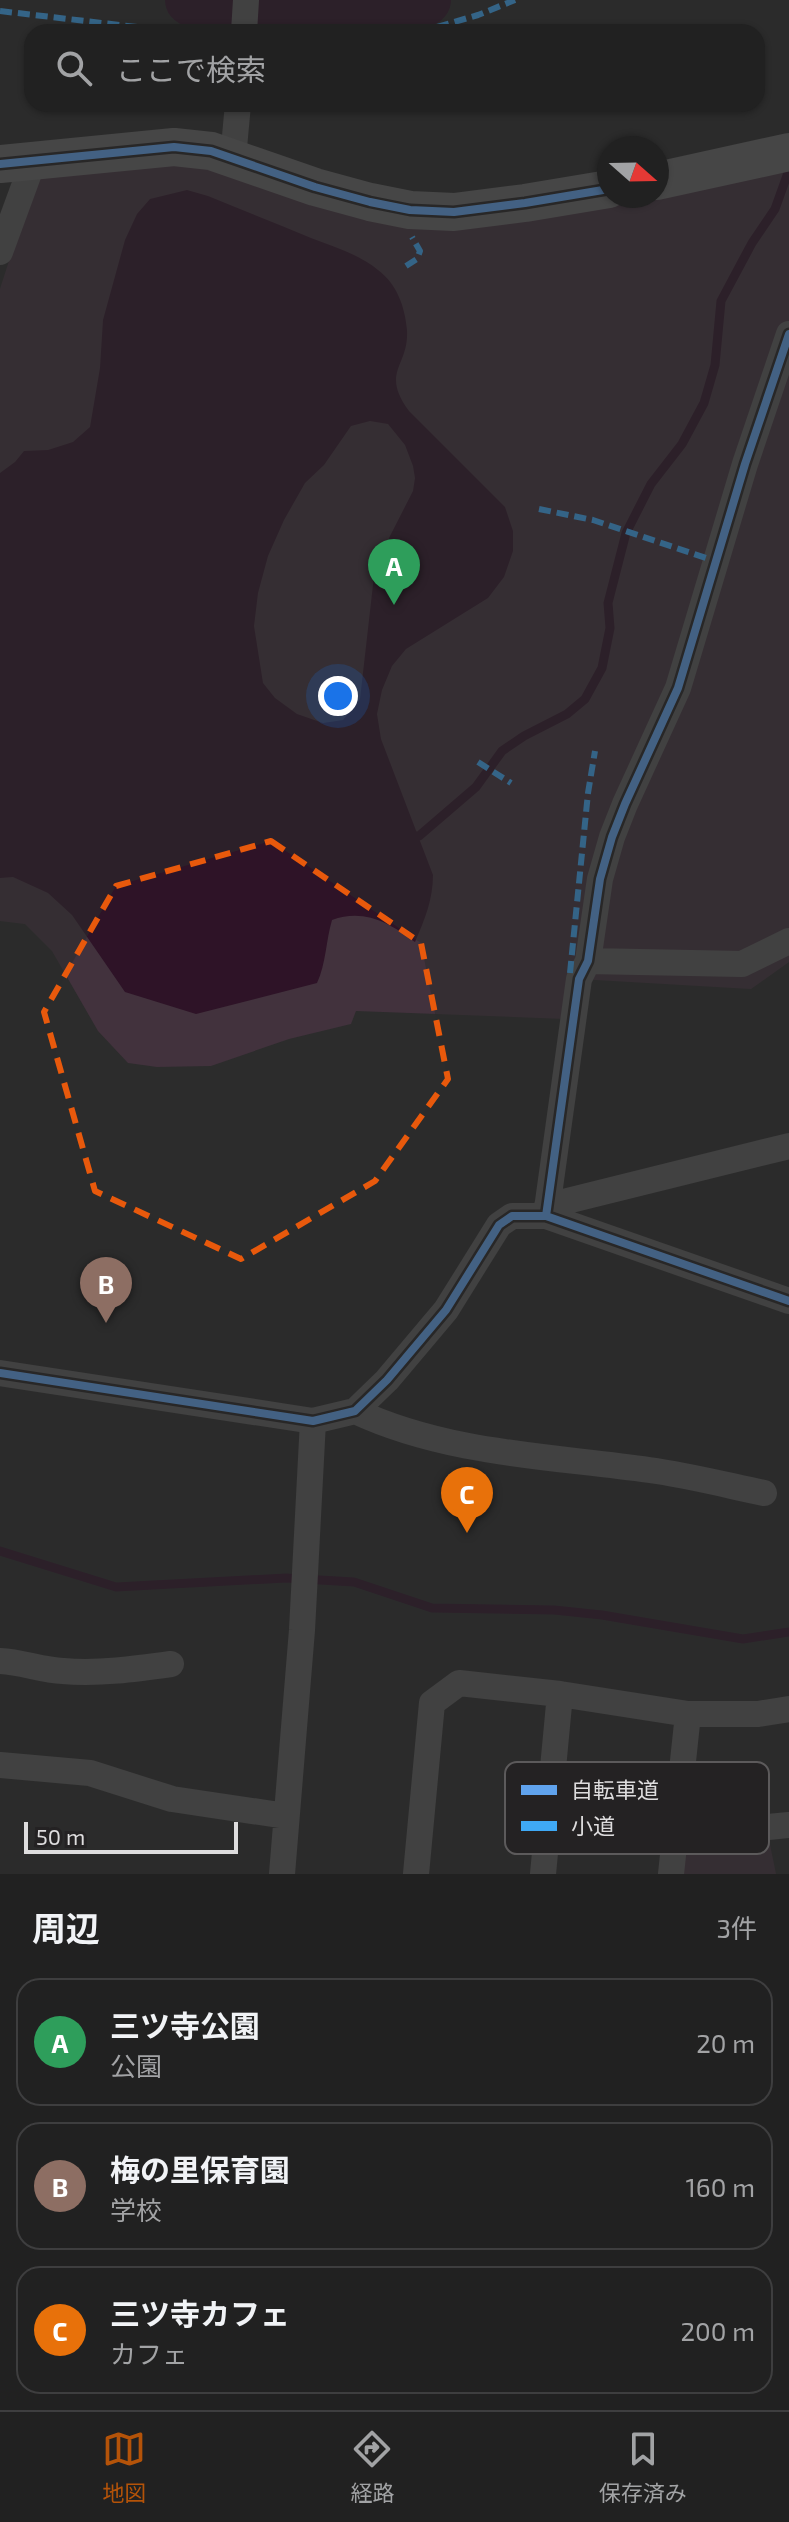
<!DOCTYPE html>
<html lang="ja">
<head>
<meta charset="utf-8">
<style>
  body { margin:0; font-family:"Exo 2","Noto Sans JP",sans-serif; background:#29292a; color:#f1f3f6 }
  .compass { position:absolute; left:597px; top:136px; width:72px; height:72px; border-radius:50%; background:#212121; box-shadow:0 2px 6px #0004; rotate:110deg }
  .scale { position:absolute; left:24px; bottom:20px; width:214px; box-sizing:border-box; padding-left:8px; border:4px solid #deddde; border-top:0; font-size:22px; line-height:28px; white-space:nowrap; color:#deddde; -webkit-text-stroke:6px #242223; paint-order:stroke }
  .you { position:absolute; left:338px; top:696px; width:28px; height:28px; margin:-20px; border:6px solid #fff; border-radius:50%; background:#1a73e8; box-shadow:0 0 0 12px #1a73e833 }
  .badge { display:grid; place-items:center; width:52px; height:52px; border-radius:50%; background:#b45309; color:#fff; font-size:26px; font-weight:700 }
  .pin { position:absolute; translate:-50% -66px; filter:drop-shadow(0 2px 4px #0008) }
  .pin::after { content:''; position:absolute; top:42px; width:28px; height:24px; background:inherit; clip-path:polygon(0 0,100% 0,50% 100%) }
  .list { margin:0; padding:0; list-style:none }
  h2 { display:flex; justify-content:space-between; align-items:center; height:104px; margin:0; padding:0 32px; font-size:34px }
  h2 small { font-size:26px; font-weight:400; color:#a2a3a5 }
  .list li { display:grid; grid-template-columns:52px 1fr auto; gap:24px; align-items:center; box-sizing:border-box; height:128px; margin:0 16px 16px; padding:0 16px; border:2px solid #3e3e3f; border-radius:24px }
  .list b { display:block; font-size:30px; white-space:nowrap }
  .list p { margin:0; font-size:26px; white-space:nowrap; color:#a2a3a5 }
  .list em { font-size:26px; font-style:normal; color:#a2a3a5 }
  .icon { flex:none; width:44px; height:44px; fill:none; stroke:currentColor; stroke-width:2; stroke-linecap:round; stroke-linejoin:round }
  .map { position:relative; flex:none; width:789px; height:1874px; overflow:hidden }
  .search { position:absolute; background:#212121; box-shadow:0 2px 6px #0004; left:24px; right:24px; top:24px; height:88px; display:flex; align-items:center; gap:20px; box-sizing:border-box; padding:0 28px; border-radius:24px; color:#a2a3a5; font-size:30px }
  .sheet { height:536px; background:#212121 }
  nav { display:flex; justify-content:space-around; align-items:center; box-sizing:border-box; height:112px; border-top:2px solid #3e3e3f; background:#212121; font-size:22px; color:#a2a3a5 }
  nav a { display:grid; justify-items:center; gap:4px }
  nav .on { color:#b45309 }
  .map>svg:first-child { display:block }
  .green { fill:#42323d }
  .water { fill:#2e1327; fill-rule:evenodd }
  .lines { fill:none; stroke-linecap:round; stroke-linejoin:round }
  .stream { stroke:#2e1327; stroke-width:9 }
  .river { stroke:#2e1327; stroke-width:52 }
  .street { stroke:#5c5c5c; stroke-width:26 }
  .secondary { stroke:#676767; stroke-width:38 }
  .quiet { stroke:#3fa9f5; stroke-width:6; stroke-dasharray:12 6; stroke-linecap:butt }
  .cycleway-casing { stroke:#242223; stroke-width:13 }
  .cycleway { stroke:#60a3ed; stroke-width:8 }
  .marked { fill:none; stroke:#e8590c; stroke-width:6; stroke-dasharray:16 10; stroke-linejoin:round }
  .key { fill:#242223; stroke:#5c5a5b; stroke-width:2 }
  .key-label { font-size:22px; fill:#deddde }
</style>
</head>
<body>
<div class="map">
<svg width="789" height="1874" viewBox="0 0 789 1874">
  <rect width="100%" height="100%" fill="#2c2c2c"/>
  <path class="green" d="M183 157 306 193 551 209 629 196H657L789 170V962L751 989 579 979 566 1019 356 1011 351 1024 289 1039 211 1066 157 1067 128 1063 98 1031 52 951 25 924 0 921V289L40 164Z
    M696 1838 737 1842 769 1840 776 1874H683L686 1846Z"/>
  <path class="water" d="M187 190 208 196C242 210 277 224 311 238 334 247 359 254 378 270 397 284 405 307 407 330 409 367 380 371 409 411L505 507 513 531V551L504 577 488 598 406 649 392 666 382 690 377 714 381 739 433 875C433 899 425 919 415 942 390 923 364 908 332 920 326 940 326 964 317 983L196 1014 125 992 72 915 48 893 13 877 0 878V473L15 462 24 451 48 450 73 442 90 427 100 368 103 320 125 240 137 214 150 199ZM370 421 388 424 405 445 413 466 415 478 413 491 389 538 374 576 360 699 343 720 323 723 297 714 275 698 263 683 254 626 258 593 268 556 284 520 305 483 324 465 351 426Z"/>
  <g class="lines">
    <path class="stream" d="M410 836H419L476 787 502 751 524 736 567 714 585 699 602 668 610 628 608 603 626 533 651 484 682 444 704 403 715 365 721 301 752 243 775 209 789 170
      M0 1551 116 1587 286 1578 354 1582 432 1608 554 1610 602 1615 743 1639 789 1632"/>
    <path class="river" d="M191 0 289 8 405 6 425 0"/>
    <path class="street" d="M244 32 246 0
      M233 158 238 104
      M0 252 33 162
      M588 961 742 964 789 941
      M547 1206 789 1146
      M546 1216 579 979 588 961 600 879 612 837 625 804 678 688 745 464 789 334
      M0 1373 313 1421 355 1411 387 1380 446 1310 499 1225 512 1216H546L789 1301
      M355 1411C447 1454 550 1456 649 1470 687 1475 726 1485 764 1493
      M0 1661C22 1662 41 1670 63 1671 99 1674 135 1669 171 1664
      M0 1765 90 1773 172 1799 286 1816
      M676 1826 737 1830 789 1825
      M282 1874 302 1630 313 1421
      M416 1874 432 1703 459 1683 560 1694 688 1714H758L789 1709
      M543 1874 560 1694
      M671 1874 688 1714"/>
    <path class="secondary" d="M0 164 174 147 211 151 315 187 370 202 410 210 454 212 525 203 609 189
      M657 181 789 152"/>
    <path class="quiet" d="M0 11 179 32
      M420 32 478 15 515 0
      M406 266 417 259 420 251 412 237
      M539 509 593 520 715 561
      M478 762 511 783
      M570 973 588 793 595 751"/>
    <defs>
      <path id="cycleway" d="M0 164 174 147 211 151 315 187 370 202 410 210 454 212 525 203 609 189
        M546 1216 579 979 588 961 600 879 612 837 625 804 678 688 745 464 789 334
        M0 1373 313 1421 355 1411 387 1380 446 1310 499 1225 512 1216H546L789 1301"/>
    </defs>
    <use href="#cycleway" class="cycleway-casing"/>
    <use href="#cycleway" class="cycleway"/>
  </g>
  <path d="M0 0H789V1874H0ZM271 841 421 943 448 1079 375 1181 241 1259 95 1191 44 1012 116 886Z" fill="#2c2c2c" fill-opacity=".55" fill-rule="evenodd"/>
  <path class="marked" d="M271 841 421 943 448 1079 375 1181 241 1259 95 1191 44 1012 116 886Z"/>
  <rect x="505" y="1762" width="264" height="92" rx="12" class="key"/>
  <rect x="521" y="1785" width="36" height="10" fill="#60a3ed"/>
  <rect x="521" y="1821" width="36" height="10" fill="#3fa9f5"/>
  <g class="key-label">
    <text x="571" y="1798">自転車道</text>
    <text x="571" y="1834">小道</text>
  </g>
</svg>
<svg class="compass" viewBox="-18 -18 36 36"><path d="M0-13l5 13h-10z" fill="#e53935"/><path d="M0 13l5-13h-10z" fill="#a2a3a5"/></svg>
<div class="scale">50 m</div>
<div class="you"></div>
<div class="pin badge" style="left:394px;top:605px;background:#2e9e5b">A</div>
<div class="pin badge" style="left:106px;top:1323px;background:#8d6e63">B</div>
<div class="pin badge" style="left:467px;top:1533px;background:#e8710a">C</div>
<div class="search"><svg class="icon" aria-label="search" viewBox="0 0 24 24"><circle cx="10" cy="10" r="6"/><path d="M15 15l6 6"/></svg>ここで検索</div>
</div>
<section class="sheet">
<h2>周辺<small>3件</small></h2>
<ul class="list">
<li><span class="badge" style="background:#2e9e5b">A</span><div><b>三ツ寺公園</b><p>公園</p></div><em>20 m</em></li>
<li><span class="badge" style="background:#8d6e63">B</span><div><b>梅の里保育園</b><p>学校</p></div><em>160 m</em></li>
<li><span class="badge" style="background:#e8710a">C</span><div><b>三ツ寺カフェ</b><p>カフェ</p></div><em>200 m</em></li>
</ul>
</section>
<nav>
<a class="on"><svg class="icon" aria-label="map" viewBox="0 0 24 24"><path d="M3 6l6-2 6 2 6-2v14l-6 2-6-2-6 2zM9 4v14M15 6v14"/></svg>地図</a>
<a><svg class="icon" aria-label="directions" viewBox="0 0 24 24"><path d="M12 3l9 9-9 9-9-9zM9 14v-3h6M13 9l2 2-2 2"/></svg>経路</a>
<a><svg class="icon" aria-label="saved" viewBox="0 0 24 24"><path d="M7 4h10v16l-5-4-5 4z"/></svg>保存済み</a>
</nav>
</body>
</html>
